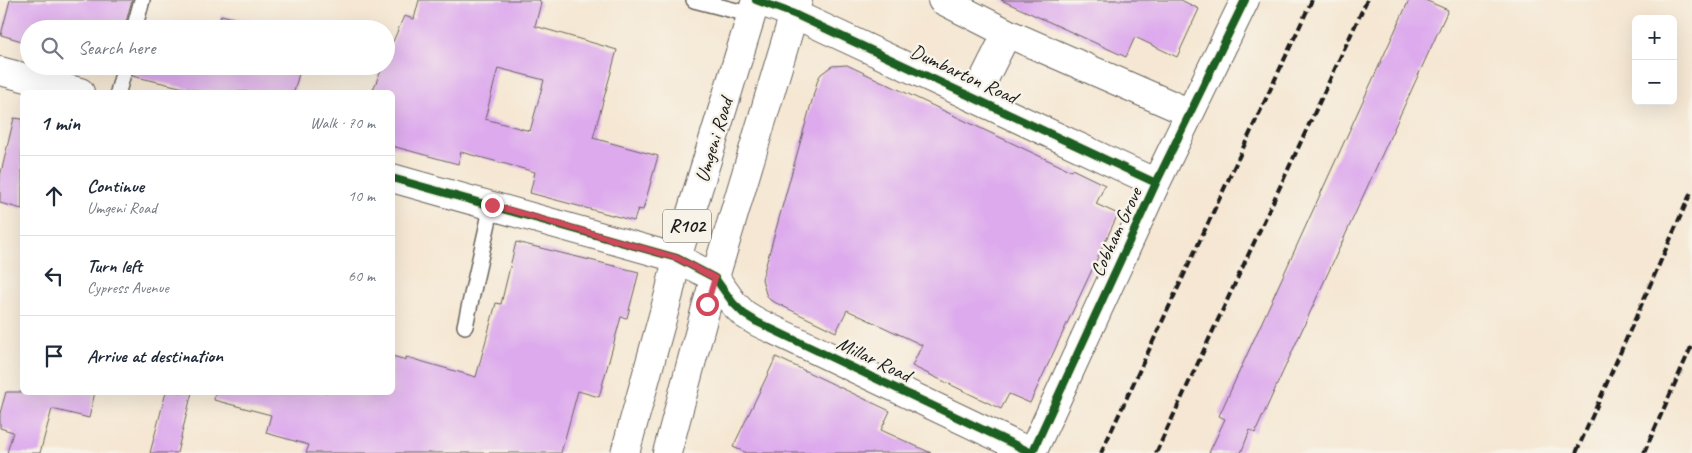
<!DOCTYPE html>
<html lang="en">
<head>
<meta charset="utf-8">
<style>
  body { margin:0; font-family:Caveat,sans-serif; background:#f6f6f7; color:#1f2937 }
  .controls { position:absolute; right:15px; top:15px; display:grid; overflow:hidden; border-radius:8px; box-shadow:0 5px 20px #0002 }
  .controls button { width:45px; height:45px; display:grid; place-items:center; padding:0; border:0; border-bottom:1px solid #e0e1e3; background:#fff; color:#1f2937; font:25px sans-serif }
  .stop { position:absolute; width:15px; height:15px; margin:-11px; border:4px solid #d1495b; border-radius:50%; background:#fff }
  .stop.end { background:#d1495b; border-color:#fff; box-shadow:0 1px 5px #0008 }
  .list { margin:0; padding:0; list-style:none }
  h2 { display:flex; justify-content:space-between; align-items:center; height:65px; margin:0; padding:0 20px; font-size:21px }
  h2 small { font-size:16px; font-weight:400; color:#747a83 }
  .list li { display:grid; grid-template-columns:32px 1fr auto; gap:15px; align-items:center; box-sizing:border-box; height:80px; padding:0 20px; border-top:1px solid #e0e1e3 }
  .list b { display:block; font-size:19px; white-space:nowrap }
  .list p { margin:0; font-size:16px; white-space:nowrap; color:#747a83 }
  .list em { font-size:16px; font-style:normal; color:#747a83 }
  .icon { flex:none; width:28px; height:28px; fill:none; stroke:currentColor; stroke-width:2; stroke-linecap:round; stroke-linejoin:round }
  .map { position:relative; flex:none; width:1692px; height:453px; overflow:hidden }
  .search { position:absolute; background:#fff; box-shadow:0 5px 20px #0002; left:20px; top:20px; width:375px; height:55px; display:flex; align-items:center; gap:12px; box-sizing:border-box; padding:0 18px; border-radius:28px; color:#747a83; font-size:19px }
  .panel { position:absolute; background:#fff; box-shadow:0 5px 20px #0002; left:20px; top:90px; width:375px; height:305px; border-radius:8px }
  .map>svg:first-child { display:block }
  .building { fill:#ddaaed; fill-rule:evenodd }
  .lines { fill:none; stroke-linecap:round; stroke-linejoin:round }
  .lane-casing { stroke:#68635c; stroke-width:18 }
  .street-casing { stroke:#68635c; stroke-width:30 }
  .primary-casing { stroke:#68635c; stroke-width:30 }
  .lane { stroke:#fff; stroke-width:15 }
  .street { stroke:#fff; stroke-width:28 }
  .primary { stroke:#fff; stroke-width:28 }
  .rail { stroke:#1c1c1c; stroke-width:4; stroke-dasharray:8 4; stroke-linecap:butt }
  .cycleway-casing { stroke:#f7f3e8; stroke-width:11 }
  .cycleway { stroke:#1b5e20; stroke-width:8 }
  .route { stroke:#d1495b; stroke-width:6 }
  .labels { text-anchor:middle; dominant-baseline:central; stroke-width:5; stroke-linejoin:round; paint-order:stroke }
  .shield { fill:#f7f3e8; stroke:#5e5c59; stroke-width:1 }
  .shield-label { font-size:19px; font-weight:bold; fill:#1c1c1c }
  .street-label { font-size:20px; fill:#1c1c1c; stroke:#f7f3e8 }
</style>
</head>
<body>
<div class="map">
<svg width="1692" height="453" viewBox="0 0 1692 453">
  <rect width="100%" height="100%" fill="#f7f3e8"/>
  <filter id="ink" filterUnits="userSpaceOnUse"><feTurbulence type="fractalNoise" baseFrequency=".02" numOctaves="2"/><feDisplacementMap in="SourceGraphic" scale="10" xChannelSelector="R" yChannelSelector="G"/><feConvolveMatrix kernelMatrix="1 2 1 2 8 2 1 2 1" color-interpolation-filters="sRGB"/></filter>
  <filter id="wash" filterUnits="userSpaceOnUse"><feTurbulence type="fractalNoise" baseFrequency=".0096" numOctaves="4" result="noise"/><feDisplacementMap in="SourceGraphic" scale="20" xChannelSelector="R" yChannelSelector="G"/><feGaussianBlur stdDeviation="1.12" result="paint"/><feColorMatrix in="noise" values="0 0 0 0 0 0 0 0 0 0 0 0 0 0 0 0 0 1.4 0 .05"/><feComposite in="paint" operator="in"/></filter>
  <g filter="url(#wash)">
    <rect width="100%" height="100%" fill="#f5e7d3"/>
    <g id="blocks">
      <path class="building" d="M10 0H132L124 29H29V43L1 35Z
        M419 0H540V3H541L535 26 617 50 593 138 658 156 643 210 638 209 634 221 530 193 535 172 461 152 458 164 392 146V92H372L383 66H386V58L404 16 414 19ZM498 68 544 80 530 131 485 119Z
        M1001 0H1181L1199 9 1177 57 1135 37 1126 57Z
        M1409 0H1425L1448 10 1255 433 1250 430 1241 453H1209L1225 419 1219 416Z
        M221 15 255 23 254 25 267 29H218Z
        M847 65 1071 171 1072 169 1105 185 1096 204 1118 214 1030 403 1009 394 1001 409 912 366 922 345 847 310 836 332 770 300 766 294 762 279 818 79 821 74 832 66Z
        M134 66H301L294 92H202L132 76Z
        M14 118 22 119V209L0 203V177Z
        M516 242 639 272 627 318 621 317 599 397 578 391 561 453H306L309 445 266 433 271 415 214 400 215 392H392V356L406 360V357L476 377 496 303 501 304Z
        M776 357 890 411 881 430 931 453H747L733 447Z
        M6 392H95L89 418 52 409 40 453H7L13 432 0 428V413Z
        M166 392H192L177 453H150Z"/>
    </g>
  </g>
  <g filter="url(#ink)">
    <use href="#blocks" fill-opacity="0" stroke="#68635c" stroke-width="1"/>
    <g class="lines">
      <defs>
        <path id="lane" d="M694 0 752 15
          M134 29 142 0
          M118 92 125 66
          M465 326 492 205"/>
        <path id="street" d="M756 0 794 14 1156 183
          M942 0 1007 33 1190 113
          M0 71 80 92
          M975 97 1007 33
          M392 178 677 258 715 278 733 303 744 314 757 322 1032 453
          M1032 453 1156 183 1245 0"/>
        <path id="primary" d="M625 453 669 294 677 258 756 0
          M667 453 707 304 798 0"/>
      </defs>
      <use href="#lane" class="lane-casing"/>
      <use href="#street" class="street-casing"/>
      <use href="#primary" class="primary-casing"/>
      <use href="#lane" class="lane"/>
      <use href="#street" class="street"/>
      <use href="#primary" class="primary"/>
      <path class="rail" d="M1101 453 1312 0
        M1156 453 1367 0
        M1576 453 1692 190
        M1644 453 1692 345"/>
      <defs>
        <path id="cycleway" d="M756 0 794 14 1156 183
          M392 178 677 258 715 278 733 303 744 314 757 322 1032 453
          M1032 453 1156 183 1245 0"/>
      </defs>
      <use href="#cycleway" class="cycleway-casing"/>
      <use href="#cycleway" class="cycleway"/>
    </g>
  </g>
  <g class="lines" filter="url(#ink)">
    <path class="route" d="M492 205 677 258 715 278 707 304"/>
  </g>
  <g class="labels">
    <rect class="shield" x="663" y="209.5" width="48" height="33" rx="4"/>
    <g class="shield-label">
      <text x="687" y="226">R102</text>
    </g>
    <g class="street-label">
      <text transform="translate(964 74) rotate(25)">Dumbarton Road</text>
      <text transform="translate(714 140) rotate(-73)">Umgeni Road</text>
      <text transform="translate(1116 232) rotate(-65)">Cobham Grove</text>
      <text transform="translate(874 359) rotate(26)">Millar Road</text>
    </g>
  </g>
</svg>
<div class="controls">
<button>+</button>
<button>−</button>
</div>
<div class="stop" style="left:707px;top:304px"></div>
<div class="stop end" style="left:492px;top:205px"></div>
<div class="search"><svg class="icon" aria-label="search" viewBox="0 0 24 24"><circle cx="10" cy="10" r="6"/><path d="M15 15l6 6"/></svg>Search here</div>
<section class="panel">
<h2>1 min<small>Walk · 70 m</small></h2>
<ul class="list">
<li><svg class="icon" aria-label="ahead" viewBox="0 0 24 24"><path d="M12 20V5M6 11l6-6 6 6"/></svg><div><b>Continue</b><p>Umgeni Road</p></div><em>10 m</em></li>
<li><svg class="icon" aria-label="left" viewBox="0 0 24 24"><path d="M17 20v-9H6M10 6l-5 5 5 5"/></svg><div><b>Turn left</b><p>Cypress Avenue</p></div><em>60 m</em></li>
<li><svg class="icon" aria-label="arrive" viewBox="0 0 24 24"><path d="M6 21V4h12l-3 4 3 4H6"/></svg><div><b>Arrive at destination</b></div></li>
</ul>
</section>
</div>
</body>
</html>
